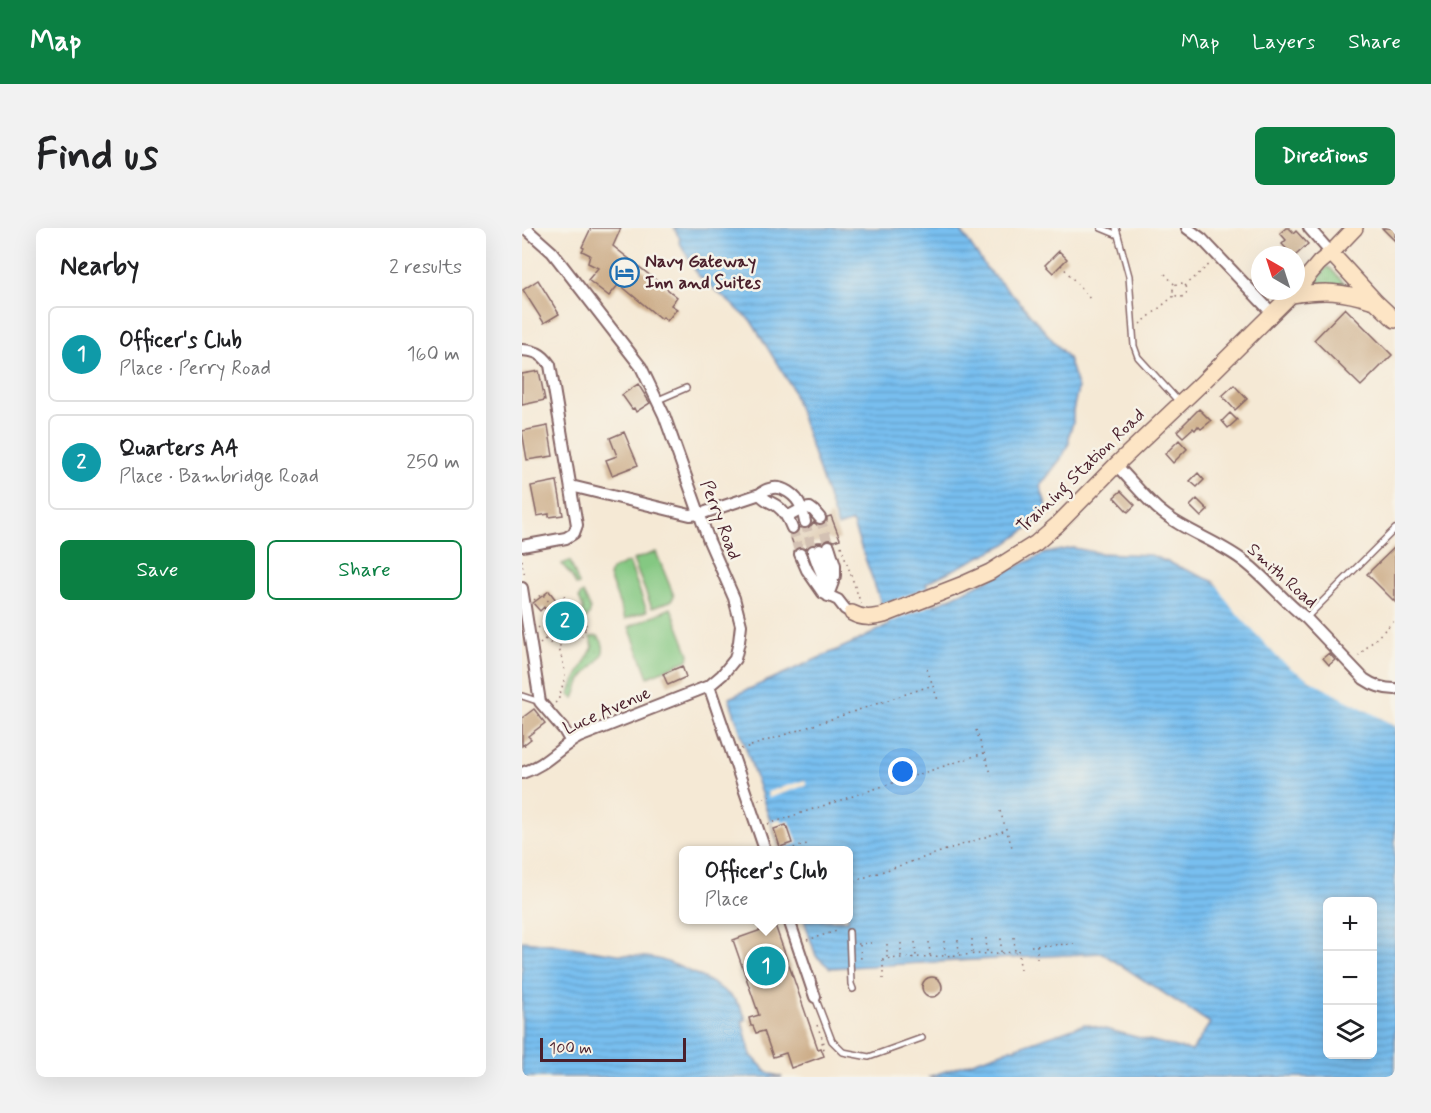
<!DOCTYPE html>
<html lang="en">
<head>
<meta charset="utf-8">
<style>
  body { margin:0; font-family:Mynerve,sans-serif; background:#f2f2f2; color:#202124 }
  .controls { position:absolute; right:18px; bottom:18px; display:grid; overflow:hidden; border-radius:9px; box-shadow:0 6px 24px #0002 }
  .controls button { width:54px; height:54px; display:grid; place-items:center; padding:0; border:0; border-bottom:2px solid #e0e0e0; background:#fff; color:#202124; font:30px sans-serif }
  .compass { position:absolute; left:729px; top:18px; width:54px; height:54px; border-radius:50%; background:#fff; box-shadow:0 6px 24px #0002; rotate:321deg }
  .scale { position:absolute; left:18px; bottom:15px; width:146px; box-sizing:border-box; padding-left:6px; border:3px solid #4a1f2b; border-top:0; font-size:16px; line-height:21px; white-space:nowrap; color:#4a1f2b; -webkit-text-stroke:4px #f7f3e8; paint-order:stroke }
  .you { position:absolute; left:381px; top:544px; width:21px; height:21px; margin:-15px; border:4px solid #fff; border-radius:50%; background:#1a73e8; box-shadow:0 0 0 9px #1a73e833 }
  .badge { display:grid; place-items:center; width:39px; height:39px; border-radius:50%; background:#0b8043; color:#fff; font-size:20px; font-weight:700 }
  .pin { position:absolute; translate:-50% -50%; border:3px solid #fff; box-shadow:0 2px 6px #0006 }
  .popup { position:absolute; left:157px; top:618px; width:174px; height:78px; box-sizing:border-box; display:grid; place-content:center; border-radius:9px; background:#fff; filter:drop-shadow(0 2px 4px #0005); font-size:20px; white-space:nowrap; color:#757577 }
  .popup b { font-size:22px; color:#202124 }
  .popup::after { content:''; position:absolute; left:50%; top:100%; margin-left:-12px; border:12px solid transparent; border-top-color:#fff }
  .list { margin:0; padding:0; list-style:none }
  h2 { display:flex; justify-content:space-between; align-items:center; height:78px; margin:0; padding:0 24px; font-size:26px }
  h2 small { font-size:20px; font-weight:400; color:#757577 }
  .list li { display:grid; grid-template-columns:39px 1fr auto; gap:18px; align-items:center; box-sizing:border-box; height:96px; margin:0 12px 12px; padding:0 12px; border:2px solid #e0e0e0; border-radius:9px }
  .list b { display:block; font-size:22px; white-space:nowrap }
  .list p { margin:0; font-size:20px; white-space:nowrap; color:#757577 }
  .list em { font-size:20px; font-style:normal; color:#757577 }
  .actions { display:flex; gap:12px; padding:18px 24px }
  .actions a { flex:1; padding:14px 0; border:2px solid #0b8043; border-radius:9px; text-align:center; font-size:21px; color:#0b8043 }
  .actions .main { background:#0b8043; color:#fff }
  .icon { flex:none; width:33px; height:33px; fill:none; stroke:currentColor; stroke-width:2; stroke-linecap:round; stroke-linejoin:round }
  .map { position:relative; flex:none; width:873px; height:849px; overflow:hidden; border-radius:9px }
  header { display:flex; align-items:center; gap:36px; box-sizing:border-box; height:84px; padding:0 30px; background:#0b8043; color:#fff }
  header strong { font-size:28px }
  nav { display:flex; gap:33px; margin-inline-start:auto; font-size:21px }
  .intro { display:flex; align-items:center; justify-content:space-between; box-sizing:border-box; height:144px; padding:0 36px }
  h1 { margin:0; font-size:42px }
  .button { padding:15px 27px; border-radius:9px; background:#0b8043; color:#fff; font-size:21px; font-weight:700 }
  main { display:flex; gap:36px; padding:0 36px }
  aside { flex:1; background:#fff; border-radius:9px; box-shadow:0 6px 24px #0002 }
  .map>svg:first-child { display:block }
  .grass { fill:url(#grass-dots); stroke:#677456; stroke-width:1.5 }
  .pitch { fill:#84c882; stroke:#677456; stroke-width:1.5 }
  .water { fill:url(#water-rules); stroke:#616f8e; stroke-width:1.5; fill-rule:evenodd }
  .pier { fill:#f5e9d5 }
  .building { fill:#cdae8a }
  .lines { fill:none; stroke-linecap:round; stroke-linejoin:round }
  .street-tunnel { stroke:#d3c1b3; stroke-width:10; stroke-dasharray:10 5; stroke-linecap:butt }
  .lane-casing { stroke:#866666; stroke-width:8 }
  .street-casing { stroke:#866666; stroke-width:14 }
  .secondary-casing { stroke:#866666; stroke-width:18 }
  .path { stroke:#866666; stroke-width:1.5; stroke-dasharray:1.5 4.5; stroke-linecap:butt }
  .lane { stroke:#fff; stroke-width:5 }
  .street { stroke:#fff; stroke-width:10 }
  .secondary { stroke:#fde5c5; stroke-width:15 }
  .labels { text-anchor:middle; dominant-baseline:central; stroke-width:5; stroke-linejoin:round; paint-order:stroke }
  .poi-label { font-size:18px; font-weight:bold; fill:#4a1f2b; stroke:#f7f3e8; text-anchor:start }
  .street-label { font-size:18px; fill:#4a1f2b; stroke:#f7f3e8 }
</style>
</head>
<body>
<header>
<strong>Map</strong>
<nav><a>Map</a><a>Layers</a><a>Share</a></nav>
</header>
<div class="intro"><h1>Find us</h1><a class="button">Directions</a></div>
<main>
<aside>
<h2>Nearby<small>2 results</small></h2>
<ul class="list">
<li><span class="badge" style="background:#0f9aa8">1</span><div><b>Officer's Club</b><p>Place · Perry Road</p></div><em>160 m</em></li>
<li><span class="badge" style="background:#0f9aa8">2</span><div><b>Quarters AA</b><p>Place · Bambridge Road</p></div><em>250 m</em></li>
</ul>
<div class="actions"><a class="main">Save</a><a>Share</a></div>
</aside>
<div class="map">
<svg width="873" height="849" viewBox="0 0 873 849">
  <defs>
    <pattern id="grass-dots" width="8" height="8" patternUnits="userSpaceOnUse" patternTransform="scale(1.5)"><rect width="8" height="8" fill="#84c882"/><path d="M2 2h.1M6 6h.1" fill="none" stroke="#74ab70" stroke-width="1.8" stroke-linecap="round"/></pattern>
    <pattern id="water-rules" width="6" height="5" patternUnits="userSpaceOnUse" patternTransform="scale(1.5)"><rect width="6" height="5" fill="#78bff0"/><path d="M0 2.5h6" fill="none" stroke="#649bc3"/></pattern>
  </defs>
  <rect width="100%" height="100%" fill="#f7f3e8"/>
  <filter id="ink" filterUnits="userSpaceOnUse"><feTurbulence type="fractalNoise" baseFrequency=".0167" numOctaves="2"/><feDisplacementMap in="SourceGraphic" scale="12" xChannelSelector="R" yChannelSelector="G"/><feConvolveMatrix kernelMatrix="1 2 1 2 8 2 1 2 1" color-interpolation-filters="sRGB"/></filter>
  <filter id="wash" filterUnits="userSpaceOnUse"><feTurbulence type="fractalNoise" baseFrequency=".008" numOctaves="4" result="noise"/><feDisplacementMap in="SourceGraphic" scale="24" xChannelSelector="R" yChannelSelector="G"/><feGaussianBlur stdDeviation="1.35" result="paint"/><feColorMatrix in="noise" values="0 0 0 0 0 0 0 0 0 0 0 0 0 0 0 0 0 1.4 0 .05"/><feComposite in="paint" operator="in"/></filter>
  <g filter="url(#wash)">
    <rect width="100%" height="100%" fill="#f5e9d5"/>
    <path class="grass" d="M805 39 808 40 826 59 814 57 789 58Z
      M48 333 57 356 54 357 49 347 40 336Z
      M61 365C66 376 73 383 63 392L61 389V379L57 370 58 367Z
      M76 408C92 427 68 438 59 452 56 458 55 464 52 470L47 467 52 454 71 419 68 409Z"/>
    <path class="pitch" d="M134 324 152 368 149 373 130 380 111 332Z
      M107 334 125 383 103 391 87 348 89 342Z
      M149 380 167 426 166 432 126 449 107 399Z"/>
    <path class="water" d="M152 0H437L465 41 495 71 546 130 556 160 551 183V195L547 207V215L540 229 518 258 525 279 530 283 484 316 404 355 413 377 524 325 551 320 578 325 629 327 693 354 754 425 786 450 850 483 873 498V849H406L563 796 670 823 688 795 580 725 308 740 294 728 282 692H326V622H258L207 470 337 412 367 397 330 294 316 299 269 158 229 93 175 46 157 13 158 11ZM806 674H850V826H806Z
      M0 713C32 715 63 722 95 726 109 728 123 728 136 731 160 738 195 755 213 772 218 778 222 784 224 792L220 793 229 827 246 845 260 849H0Z"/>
    <path class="pier" d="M690 349 693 350 725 390 756 423 788 447 812 462 851 481 873 495V499L859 490 803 461 770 441 756 430 709 379Z
      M406 359 412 376 366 395 359 378Z
      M283 552 285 557 247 570 245 564Z
      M258 590 260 594 267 592 276 615 258 621 249 594Z"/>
    <g id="blocks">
      <path class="building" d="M69 0H99L91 18 155 69 149 77 155 81 145 93 141 89 139 91 97 56 87 68 66 52 76 40 66 35 68 27 60 23 62 20 60 19Z
        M764 0H767L772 5 774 3 786 16 774 27H770L760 16 764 12 758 5Z
        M860 0H873V13Z
        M537 23 545 31 531 45 523 37Z
        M16 52 37 86 22 95 1 62Z
        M823 80 870 127 839 158 792 112Z
        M17 143 23 172 0 177V146Z
        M116 156 128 175 114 184 112 180 110 181 100 167Z
        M712 157 725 171 713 182 700 168Z
        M677 181 689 193 679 201 676 198 673 202 671 200 661 209 655 203Z
        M708 185 715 192 706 200 700 193Z
        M26 198 31 228 5 232 0 203Z
        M102 204 116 237 90 247 84 232 95 228 88 210Z
        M657 212 665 221 651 235 643 226Z
        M676 245 682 252 675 259 668 253Z
        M35 253 41 287 27 289V286L15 288 9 258Z
        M599 263 613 277 606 284 592 269Z
        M675 271 686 282 679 289 668 278Z
        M309 288 318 311 312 313 305 311 301 314H296L288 316 284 321 278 319 273 321 268 307H272L275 305 277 299 281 301 287 300 292 294 295 297H300L305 293V289Z
        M873 319V374L845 346Z
        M27 363 44 385 48 381 63 400 44 407 41 406 30 413 27 410 22 404 27 400 26 399 29 397 27 395 32 391 22 379 18 383 11 375Z
        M807 425 813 432 807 437 801 430Z
        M160 438 164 449 146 457 141 446Z
        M12 481 23 495 6 508 9 511 0 518V490Z
        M264 597 270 615 258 619 252 601Z
        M253 697 296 821 299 820 302 828 269 840 264 825 251 829 242 803 234 805 231 798H229L227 790 237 787 211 712Z
        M400 759a10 10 0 1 1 20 0a10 10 0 1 1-20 0Z"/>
    </g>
  </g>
  <g filter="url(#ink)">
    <use href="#blocks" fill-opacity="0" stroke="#866666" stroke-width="1.5"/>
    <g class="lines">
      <path class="street-tunnel" d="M298 290 307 318
        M283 294 291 323
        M270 300 278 326"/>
      <defs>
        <path id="lane" d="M579 0 596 7
          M594 0 607 48 612 118 616 129 658 175
          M136 172 164 160
          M784 390 873 301
          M0 468 18 474
          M327 704 329 756 331 761
          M293 769 310 813 321 824 347 829 400 810"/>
        <path id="street" d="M665 0 680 11 750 85
          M787 0 809 25
          M0 122C13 123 20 125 28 137L55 297 52 305 44 310 0 318
          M594 237C608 251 621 268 636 281 660 302 693 312 719 331 743 348 761 373 784 390L842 451C852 458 861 461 873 461
          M49 258 168 287 178 286 238 266C239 265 245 261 247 261 260 256 275 268 279 279 281 283 282 289 283 294
          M238 266C243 273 249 274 255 278 263 284 267 292 270 300
          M265 289 280 281 288 280 292 283 298 290
          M307 318 313 337V348
          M298 321 311 354 308 362
          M291 323 296 337 307 363 306 368
          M278 326 285 342 301 365 316 372 323 381 330 385
          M0 360 18 474 42 502 49 514
          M187 458 243 622
          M0 545C25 537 36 520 57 509L187 458 200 447 213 431 217 414 219 397 212 370 187 313 142 187 119 139 30 24 3 0
          M267 692 293 769"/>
        <path id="secondary" d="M809 25 854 74 873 92
          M774 62 797 35 809 25 833 0
          M770 67C804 62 819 63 852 73
          M330 385C341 391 350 390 362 387L439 357 468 344 514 315 535 297 594 237 680 155 773 63"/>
      </defs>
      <use href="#lane" class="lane-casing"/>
      <use href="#street" class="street-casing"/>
      <use href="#secondary" class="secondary-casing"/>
      <path class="path" d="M539 37 569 72
        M643 46 653 57
        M651 62a7 7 0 1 1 14 0a7 7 0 1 1-14 0Z
        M663 58 690 34
        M618 96 653 67
        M319 318 339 376
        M0 332 3 349
        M41 370 45 376 44 377
        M12 372 20 366 30 377
        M16 400 27 391 22 385 42 368 64 395V400L59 410
        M23 411 28 415H37
        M18 416 24 410
        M836 428 873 392
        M405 441 417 475
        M33 475 36 473 43 449V443L37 420 40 413 47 410
        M454 502 470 548
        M2 517 6 521
        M229 518 411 457
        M219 521 229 518
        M236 572 248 568
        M478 583 491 622
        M267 589 462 525
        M246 596 268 589
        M266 622 285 616
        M326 655 484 602
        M295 709 315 703
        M492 709 493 724
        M464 710 465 724
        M450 711V725
        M285 712 295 709
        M436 712 437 726
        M422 713 423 727
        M393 714 394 728
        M407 714 408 728
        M379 715V729
        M336 716 349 715
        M365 716V730
        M338 717 339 732
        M509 718 552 716
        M515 718V731
        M497 722 498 743
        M479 724V710
        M360 731 497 724
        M361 732V751
        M295 797 302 815
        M300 814 303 825"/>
      <use href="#lane" class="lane"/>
      <use href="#street" class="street"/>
      <use href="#secondary" class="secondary"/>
    </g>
  </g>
  <defs>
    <symbol id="hotel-ring" viewBox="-11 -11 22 22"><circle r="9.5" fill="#f7f3e8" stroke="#1f6fb2" stroke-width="1.5"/><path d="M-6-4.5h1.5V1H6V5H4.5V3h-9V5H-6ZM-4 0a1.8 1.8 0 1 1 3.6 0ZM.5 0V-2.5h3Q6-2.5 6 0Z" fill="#1f6fb2"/></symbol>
  </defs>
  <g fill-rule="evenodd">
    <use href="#hotel-ring" x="86" y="28" width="33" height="33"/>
  </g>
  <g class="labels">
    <g class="poi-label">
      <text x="123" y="34">Navy Gateway<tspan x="123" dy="21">Inn and Suites</tspan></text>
    </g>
    <g class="street-label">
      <text transform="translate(559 243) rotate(-44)">Training Station Road</text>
      <text transform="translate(198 292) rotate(69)">Perry Road</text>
      <text transform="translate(760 348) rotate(42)">Smith Road</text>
      <text transform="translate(85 483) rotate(-24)">Luce Avenue</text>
    </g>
  </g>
</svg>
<div class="controls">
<button>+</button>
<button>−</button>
<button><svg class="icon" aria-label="layers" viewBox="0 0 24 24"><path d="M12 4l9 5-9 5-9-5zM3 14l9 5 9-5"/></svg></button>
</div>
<svg class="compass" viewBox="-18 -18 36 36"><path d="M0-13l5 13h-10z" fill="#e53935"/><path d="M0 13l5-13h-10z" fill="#757577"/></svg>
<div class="scale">100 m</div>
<div class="you"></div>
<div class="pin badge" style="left:244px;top:738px;background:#0f9aa8">1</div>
<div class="popup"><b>Officer's Club</b>Place</div>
<div class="pin badge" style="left:43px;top:393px;background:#0f9aa8">2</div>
</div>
</main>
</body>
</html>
